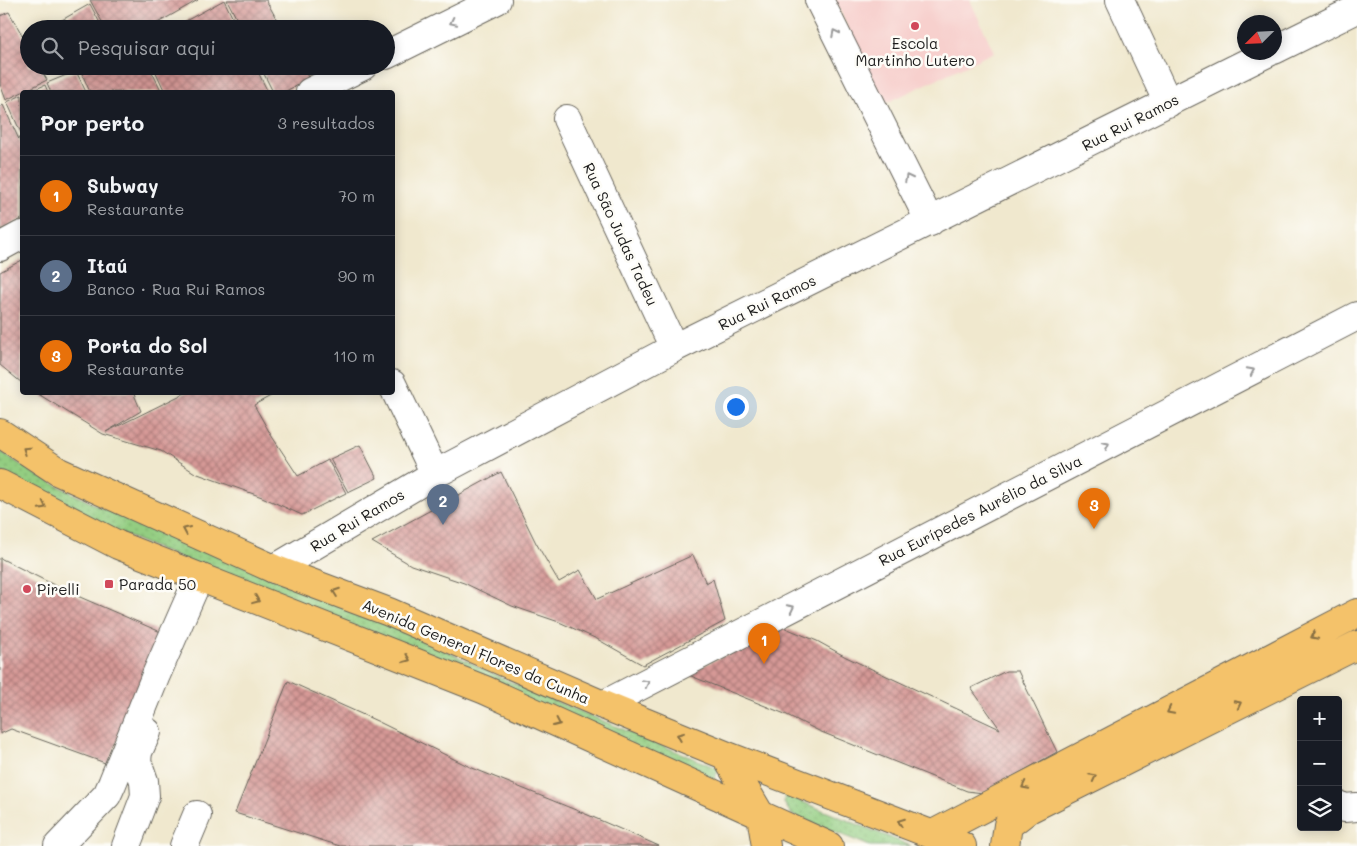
<!DOCTYPE html>
<html lang="pt">
<head>
<meta charset="utf-8">
<style>
  body { margin:0; font-family:Mali,sans-serif; background:#20242c; color:#f1f3f6 }
  .controls { position:absolute; right:15px; bottom:15px; display:grid; overflow:hidden; border-radius:5px; box-shadow:0 2px 12px #0003 }
  .controls button { width:45px; height:45px; display:grid; place-items:center; padding:0; border:0; border-bottom:1px solid #363941; background:#171b24; color:#f1f3f6; font:25px sans-serif }
  .compass { position:absolute; left:1237px; top:15px; width:45px; height:45px; border-radius:50%; background:#171b24; box-shadow:0 2px 12px #0003; rotate:246deg }
  .you { position:absolute; left:735px; top:406px; width:18px; height:18px; margin:-12px; border:4px solid #fff; border-radius:50%; background:#1a73e8; box-shadow:0 0 0 8px #1a73e833 }
  .badge { display:grid; place-items:center; width:32px; height:32px; border-radius:50%; background:#d1495b; color:#fff; font-size:16px; font-weight:700 }
  .pin { position:absolute; translate:-50% -41px; filter:drop-shadow(0 1px 2px #0008) }
  .pin::after { content:''; position:absolute; top:26px; width:18px; height:15px; background:inherit; clip-path:polygon(0 0,100% 0,50% 100%) }
  .list { margin:0; padding:0; list-style:none }
  h2 { display:flex; justify-content:space-between; align-items:center; height:65px; margin:0; padding:0 20px; font-size:21px }
  h2 small { font-size:16px; font-weight:400; color:#9ea1a6 }
  .list li { display:grid; grid-template-columns:32px 1fr auto; gap:15px; align-items:center; box-sizing:border-box; height:80px; padding:0 20px; border-top:1px solid #363941 }
  .list b { display:block; font-size:19px; white-space:nowrap }
  .list p { margin:0; font-size:16px; white-space:nowrap; color:#9ea1a6 }
  .list em { font-size:16px; font-style:normal; color:#9ea1a6 }
  .icon { flex:none; width:28px; height:28px; fill:none; stroke:currentColor; stroke-width:2; stroke-linecap:round; stroke-linejoin:round }
  .map { position:relative; flex:none; width:1357px; height:846px; overflow:hidden }
  .search { position:absolute; background:#171b24; box-shadow:0 2px 12px #0003; left:20px; top:20px; width:375px; height:55px; display:flex; align-items:center; gap:12px; box-sizing:border-box; padding:0 18px; border-radius:28px; color:#9ea1a6; font-size:19px }
  .panel { position:absolute; background:#171b24; box-shadow:0 2px 12px #0003; left:20px; top:90px; width:375px; height:305px; border-radius:5px }
  .map>svg:first-child { display:block }
  .built { fill:#f7d0cd }
  .grass { fill:url(#grass-dots); stroke:#58744e }
  .building { fill:url(#building-cross-hatch) }
  .lines { fill:none; stroke-linecap:round; stroke-linejoin:round }
  .minor-casing { stroke:#66635a; stroke-width:30 }
  .major-casing { stroke:#66635a; stroke-width:30 }
  .minor { stroke:#fff; stroke-width:28 }
  .major { stroke:#f4c26a; stroke-width:28 }
  .oneway { stroke:#999 }
  .oneway2 { stroke:#886f43 }
  .poi-dot { fill:#d1495b; stroke:#fdfcf7; stroke-width:2 }
  .labels { text-anchor:middle; dominant-baseline:central; stroke-width:5; stroke-linejoin:round; paint-order:stroke }
  .poi-label { font-size:15px; fill:#1c1c1c; stroke:#fdfcf7; text-anchor:start }
  .street-label { font-size:15px; fill:#1c1c1c; stroke:#fdfcf7 }
</style>
</head>
<body>
<div class="map">
<svg width="1357" height="846" viewBox="0 0 1357 846">
  <defs>
    <pattern id="grass-dots" width="8" height="8" patternUnits="userSpaceOnUse" patternTransform="scale(1.25)"><rect width="8" height="8" fill="#93cd81"/><path d="M2 2h.1M6 6h.1" fill="none" stroke="#7eaf6f" stroke-width="1.8" stroke-linecap="round"/></pattern>
    <pattern id="building-cross-hatch" width="8" height="8" patternUnits="userSpaceOnUse" patternTransform="scale(1.25)"><rect width="8" height="8" fill="#d69996"/><path d="M0 0l8 8M0 8l8-8" fill="none" stroke="#ad7c7a"/></pattern>
  </defs>
  <rect width="100%" height="100%" fill="#fdfcf7"/>
  <filter id="ink" filterUnits="userSpaceOnUse"><feTurbulence type="fractalNoise" baseFrequency=".02" numOctaves="2"/><feDisplacementMap in="SourceGraphic" scale="10" xChannelSelector="R" yChannelSelector="G"/><feConvolveMatrix kernelMatrix="1 2 1 2 8 2 1 2 1" color-interpolation-filters="sRGB"/></filter>
  <filter id="wash" filterUnits="userSpaceOnUse"><feTurbulence type="fractalNoise" baseFrequency=".0096" numOctaves="4" result="noise"/><feDisplacementMap in="SourceGraphic" scale="20" xChannelSelector="R" yChannelSelector="G"/><feGaussianBlur stdDeviation="1.12" result="paint"/><feColorMatrix in="noise" values="0 0 0 0 0 0 0 0 0 0 0 0 0 0 0 0 0 1.4 0 .05"/><feComposite in="paint" operator="in"/></filter>
  <g filter="url(#wash)">
    <rect width="100%" height="100%" fill="#f0e8ce"/>
    <path class="built" d="M835 0H970L994 52 884 104Z"/>
    <path class="grass" d="M0 451 33 473 99 507 418 637 504 679 562 704 719 769 714 780 115 531 0 471Z
      M785 794 800 801 911 846H870L792 815 784 803Z"/>
    <g id="blocks">
      <path class="building" d="M90 0H198L147 29H106Z
        M224 0 238 29H171Z
        M227 0H266L282 29H242Z
        M90 4 103 29H55L53 25Z
        M9 12 29 47V66H39L47 80 6 100 0 84V16Z
        M86 66H149L162 92H90L80 69Z
        M153 66H255L268 92H165Z
        M260 66H302L309 79 284 92H273Z
        M76 71 86 92H51L47 83Z
        M45 85 48 92H29Z
        M22 95V135L7 102Z
        M3 105 22 146V219L0 230V107Z
        M22 260V383L0 365V272Z
        M35 392H133L141 411 106 432 187 392H278L254 405 271 435 298 476 328 460 346 493 302 515 262 497 195 473 161 451 103 434Z
        M360 445 377 478 348 492 330 459Z
        M501 472 536 543 559 582 580 570 597 599 693 555 706 583 713 579 725 621 643 665 597 639 559 622 512 606 464 583 411 565 372 542Z
        M0 558 66 591 163 633 108 764 11 729 0 734Z
        M783 627 817 641 846 657 1000 729 971 688 1006 671H1018L1057 752 983 793 967 791 819 731 785 714 686 674Z
        M288 681 377 721 470 767 588 815 659 846H340L235 813Z"/>
    </g>
  </g>
  <g filter="url(#ink)">
    <use href="#blocks" fill-opacity="0" stroke="#66635a" stroke-width="1"/>
    <g class="lines">
      <defs>
        <path id="minor" d="M819 0 930 222
          M1120 0 1168 103
          M1274 50 1357 9
          M386 55 497 0
          M310 92 363 66
          M567 119 674 348
          M0 247 22 235
          M392 384 435 474
          M274 569 435 474 674 348 1269 52
          M603 705 1357 316
          M1338 805 1344 808 1357 807
          M58 846 107 795 112 784 156 675 199 577
          M126 846 145 796 144 781 137 761 138 752 147 732
          M184 846 197 815"/>
        <path id="major" d="M0 433 59 472 274 569 389 612 603 705 725 755 962 846
          M0 484 118 545 485 690 829 846
          M725 755 761 816 766 846
          M933 834 1357 613
          M1005 846 1008 825 1029 809 1357 645"/>
      </defs>
      <use href="#minor" class="minor-casing"/>
      <use href="#major" class="major-casing"/>
      <use href="#minor" class="minor"/>
      <use href="#major" class="major"/>
    </g>
    <defs><path id="oneway-chevron" d="M-2-3.5L2.5 0L-2 3.5" fill="none" stroke-width="1.6" stroke-linecap="round" stroke-linejoin="round" transform="scale(1.25)"/></defs>
    <g class="oneway">
      <use href="#oneway-chevron" transform="translate(453 22) rotate(154)"/>
      <use href="#oneway-chevron" transform="translate(835 33) rotate(-117)"/>
      <use href="#oneway-chevron" transform="translate(908 178) rotate(-117)"/>
      <use href="#oneway-chevron" transform="translate(1251 371) rotate(-27)"/>
      <use href="#oneway-chevron" transform="translate(1106 445) rotate(-27)"/>
      <use href="#oneway-chevron" transform="translate(791 608) rotate(-27)"/>
      <use href="#oneway-chevron" transform="translate(646 683) rotate(-27)"/>
    </g>
    <g class="oneway2">
      <use href="#oneway-chevron" transform="translate(26 450) rotate(-146)"/>
      <use href="#oneway-chevron" transform="translate(43 506) rotate(27)"/>
      <use href="#oneway-chevron" transform="translate(186 530) rotate(-156)"/>
      <use href="#oneway-chevron" transform="translate(336 592) rotate(-160)"/>
      <use href="#oneway-chevron" transform="translate(256 600) rotate(22)"/>
      <use href="#oneway-chevron" transform="translate(1314 636) rotate(153)"/>
      <use href="#oneway-chevron" transform="translate(407 659) rotate(22)"/>
      <use href="#oneway-chevron" transform="translate(1238 704) rotate(-27)"/>
      <use href="#oneway-chevron" transform="translate(1170 711) rotate(153)"/>
      <use href="#oneway-chevron" transform="translate(557 723) rotate(25)"/>
      <use href="#oneway-chevron" transform="translate(680 736) rotate(-158)"/>
      <use href="#oneway-chevron" transform="translate(1093 777) rotate(-27)"/>
      <use href="#oneway-chevron" transform="translate(1025 786) rotate(153)"/>
      <use href="#oneway-chevron" transform="translate(901 822) rotate(-159)"/>
    </g>
  </g>
  <g class="poi-dot">
    <circle cx="915" cy="26" r="5"/>
    <rect x="104" y="579" width="10" height="10" rx="2.5"/>
    <circle cx="27" cy="589" r="5"/>
  </g>
  <g class="labels">
    <g class="poi-label">
      <text x="915" y="43" text-anchor="middle">Escola<tspan x="915" dy="17">Martinho Lutero</tspan></text>
      <text x="119" y="584">Parada 50</text>
      <text x="37" y="589">Pirelli</text>
    </g>
    <g class="street-label">
      <text transform="translate(1130 122) rotate(-27)">Rua Rui Ramos</text>
      <text transform="translate(621 234) rotate(65)">Rua São Judas Tadeu</text>
      <text transform="translate(767 302) rotate(-26)">Rua Rui Ramos</text>
      <text transform="translate(980 510) rotate(-27)">Rua Eurípedes Aurélio da Silva</text>
      <text transform="translate(357 520) rotate(-31)">Rua Rui Ramos</text>
      <text transform="translate(476 651) rotate(23)">Avenida General Flores da Cunha</text>
    </g>
  </g>
</svg>
<div class="controls">
<button>+</button>
<button>−</button>
<button><svg class="icon" aria-label="layers" viewBox="0 0 24 24"><path d="M12 4l9 5-9 5-9-5zM3 14l9 5 9-5"/></svg></button>
</div>
<svg class="compass" viewBox="-18 -18 36 36"><path d="M0-13l5 13h-10z" fill="#e53935"/><path d="M0 13l5-13h-10z" fill="#9ea1a6"/></svg>
<div class="you"></div>
<div class="pin badge" style="left:764px;top:664px;background:#e8710a">1</div>
<div class="pin badge" style="left:443px;top:525px;background:#5c6f8a">2</div>
<div class="pin badge" style="left:1094px;top:529px;background:#e8710a">3</div>
<div class="search"><svg class="icon" aria-label="search" viewBox="0 0 24 24"><circle cx="10" cy="10" r="6"/><path d="M15 15l6 6"/></svg>Pesquisar aqui</div>
<section class="panel">
<h2>Por perto<small>3 resultados</small></h2>
<ul class="list">
<li><span class="badge" style="background:#e8710a">1</span><div><b>Subway</b><p>Restaurante</p></div><em>70 m</em></li>
<li><span class="badge" style="background:#5c6f8a">2</span><div><b>Itaú</b><p>Banco · Rua Rui Ramos</p></div><em>90 m</em></li>
<li><span class="badge" style="background:#e8710a">3</span><div><b>Porta do Sol</b><p>Restaurante</p></div><em>110 m</em></li>
</ul>
</section>
</div>
</body>
</html>
